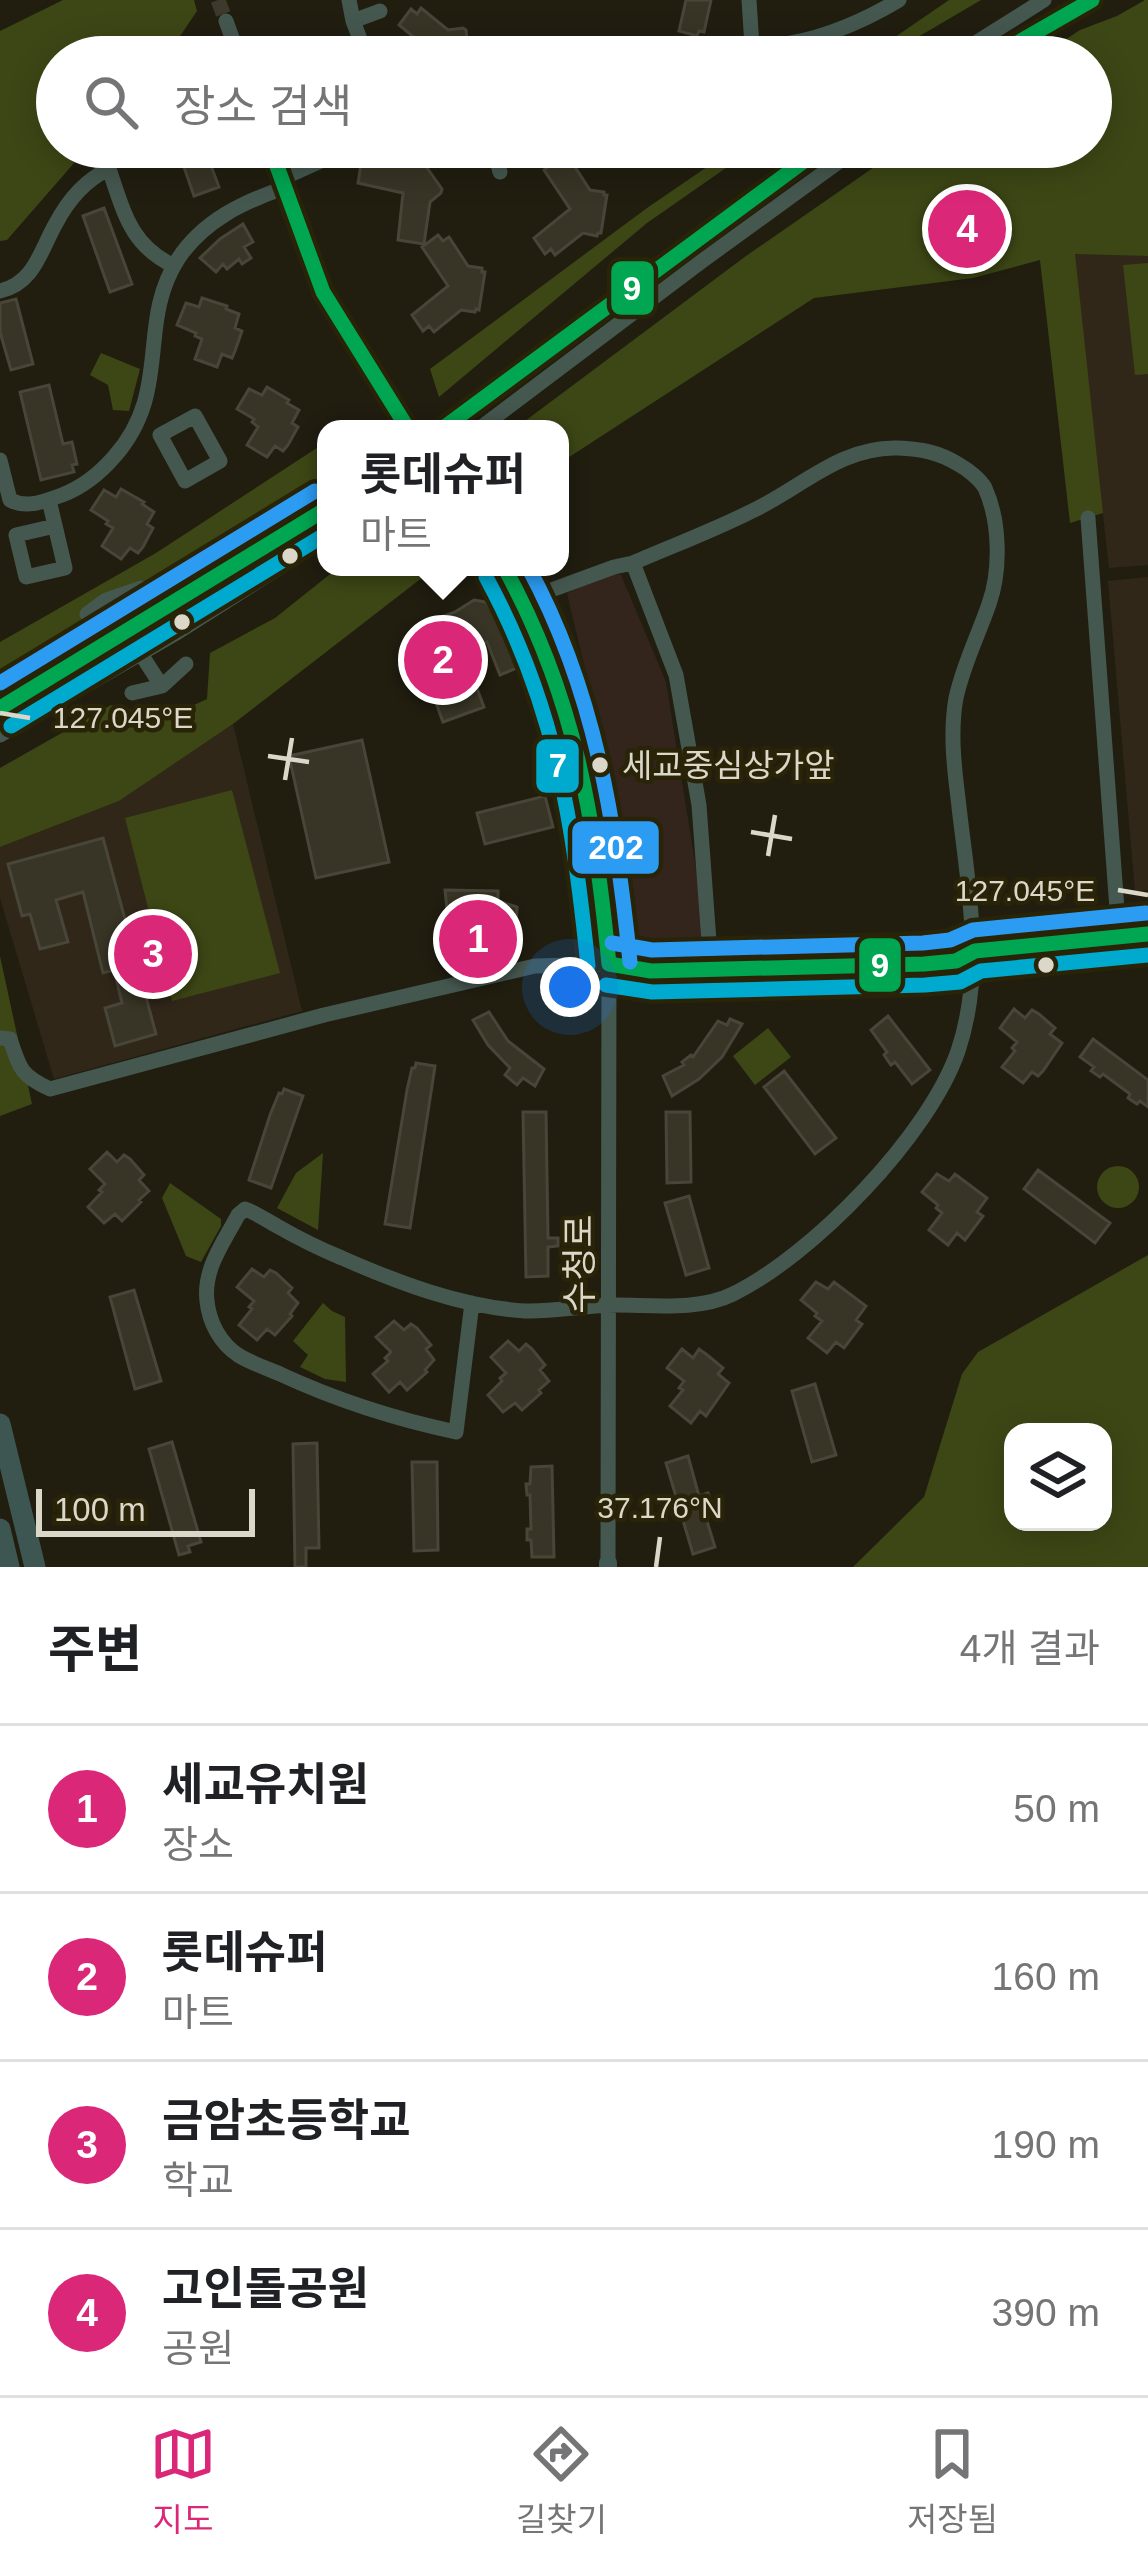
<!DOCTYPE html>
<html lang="ko">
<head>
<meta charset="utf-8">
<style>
  body { margin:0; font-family:Arial,"Noto Sans KR",sans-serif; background:#f2f2f2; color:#202124 }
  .controls { position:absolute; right:36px; bottom:36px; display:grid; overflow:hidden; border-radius:24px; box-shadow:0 6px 30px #0003 }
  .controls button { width:108px; height:108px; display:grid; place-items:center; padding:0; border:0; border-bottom:3px solid #e0e0e0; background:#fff; color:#202124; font:60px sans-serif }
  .scale { position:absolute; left:36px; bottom:30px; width:219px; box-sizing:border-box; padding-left:12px; border:6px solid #dcd8c9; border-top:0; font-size:33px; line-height:42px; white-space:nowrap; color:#dcd8c9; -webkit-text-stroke:9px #292308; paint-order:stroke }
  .you { position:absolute; left:570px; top:987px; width:42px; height:42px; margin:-30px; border:9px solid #fff; border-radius:50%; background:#1a73e8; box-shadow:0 0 0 18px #1a73e833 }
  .badge { display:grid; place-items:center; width:78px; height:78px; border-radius:50%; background:#db2777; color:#fff; font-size:39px; font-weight:700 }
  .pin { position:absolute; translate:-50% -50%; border:6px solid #fff; box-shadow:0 3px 12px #0006 }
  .popup { position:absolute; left:317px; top:420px; width:252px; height:156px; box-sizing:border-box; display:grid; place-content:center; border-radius:24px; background:#fff; filter:drop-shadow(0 3px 9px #0005); font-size:39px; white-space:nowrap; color:#757577 }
  .popup b { font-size:45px; color:#202124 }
  .popup::after { content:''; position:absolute; left:50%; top:100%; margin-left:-24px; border:24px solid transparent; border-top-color:#fff }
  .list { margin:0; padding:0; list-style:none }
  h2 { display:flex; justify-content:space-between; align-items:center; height:156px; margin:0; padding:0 48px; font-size:51px }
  h2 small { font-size:39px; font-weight:400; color:#757577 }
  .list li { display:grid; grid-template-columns:78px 1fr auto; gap:36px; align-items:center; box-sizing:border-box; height:168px; padding:0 48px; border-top:3px solid #e0e0e0 }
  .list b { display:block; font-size:45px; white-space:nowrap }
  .list p { margin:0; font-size:39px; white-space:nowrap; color:#757577 }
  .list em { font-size:39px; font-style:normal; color:#757577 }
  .icon { flex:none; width:66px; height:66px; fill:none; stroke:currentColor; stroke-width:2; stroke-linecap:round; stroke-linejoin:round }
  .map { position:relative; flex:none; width:1148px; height:1567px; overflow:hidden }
  .search { position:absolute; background:#fff; box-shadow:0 6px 30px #0003; left:36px; right:36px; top:36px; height:132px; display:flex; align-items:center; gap:30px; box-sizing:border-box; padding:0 42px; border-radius:66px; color:#757577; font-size:45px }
  .sheet { height:828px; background:#fff }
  nav { display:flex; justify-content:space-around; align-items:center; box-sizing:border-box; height:168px; border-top:3px solid #e0e0e0; background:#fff; font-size:33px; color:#757577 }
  nav a { display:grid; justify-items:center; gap:6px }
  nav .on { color:#db2777 }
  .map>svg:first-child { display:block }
  .commercial { fill:#34251c }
  .education { fill:#312719 }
  .green { fill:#3d4715; fill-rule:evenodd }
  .building { fill:#383526; stroke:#484539; stroke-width:3 }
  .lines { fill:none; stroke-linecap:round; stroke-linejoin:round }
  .minor-tunnel { stroke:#3d3a2c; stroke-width:15; stroke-dasharray:15 8; stroke-linecap:butt }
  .minor { stroke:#455850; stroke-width:15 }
  .major { stroke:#425852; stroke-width:18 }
  .highway { stroke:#3d5651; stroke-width:21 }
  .minor-bridge { stroke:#455850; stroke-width:15 }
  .bus-1-casing { stroke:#292308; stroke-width:24 }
  .bus-2-casing { stroke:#292308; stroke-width:24 }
  .bus-3-casing { stroke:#292308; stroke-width:24 }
  .bus-1 { stroke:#00a651; stroke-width:15 }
  .bus-2 { stroke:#00a9ce; stroke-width:15 }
  .bus-3 { stroke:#2c9cf2; stroke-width:15 }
  .ticks { fill:none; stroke:#dcd8c9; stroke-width:4.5 }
  .bus-dot { fill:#dcd8c9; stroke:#292308; stroke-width:4.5 }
  .labels { text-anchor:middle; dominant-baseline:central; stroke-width:9; stroke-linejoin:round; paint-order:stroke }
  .bus-label { font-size:33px; fill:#dcd8c9; stroke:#292308; text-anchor:start }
  .street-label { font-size:36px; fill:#dcd8c9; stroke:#292308 }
  .ticks-label { font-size:30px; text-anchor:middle; fill:#dcd8c9; stroke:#292308; stroke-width:9; stroke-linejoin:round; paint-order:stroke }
  .line-badge { stroke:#292308; stroke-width:4.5 }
  .badge-label { font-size:33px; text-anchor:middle; font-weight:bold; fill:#fff }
</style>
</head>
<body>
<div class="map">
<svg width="1148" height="1567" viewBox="0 0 1148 1567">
  <rect width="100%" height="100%" fill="#211e10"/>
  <path class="commercial" d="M611 573 621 575 666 682 707 938 639 942 602 740 567 593Z"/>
  <path class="education" d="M1074 253 1148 256V565L1109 568Z
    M1148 577V890L1135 891 1108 581Z
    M233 724 302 1011 54 1079 0 898V847L119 801Z"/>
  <path class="green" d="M63 0H194L197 11 166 57H57V147H88L7 240 0 241V31Z
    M949 0H981L884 57H866Z
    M1145 0H1148V256L1075 254 1103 513 1070 523 1040 260 973 278 814 298 560 463V429H523L521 424 746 256 903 147H1091V57H1039L1080 30 1117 16Z
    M736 147H756L647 223 439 397 430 369 647 208Z
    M1148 263V374L1135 375 1123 265Z
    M101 353 140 369 129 411 113 410 108 385 90 375Z
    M326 442V478L0 669V642L156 553Z
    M339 567H436L233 724 119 801 0 847V768L111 705 166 718 207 699 210 653 275 618Z
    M232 790 280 973 172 1001 125 818Z
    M0 956 32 1104 0 1116Z
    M768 1028 791 1057 755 1085 733 1056Z
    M323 1153 318 1230 277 1208 296 1173Z
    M1097 1187a21 21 0 1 1 42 0a21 21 0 1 1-42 0Z
    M170 1183 221 1219V1226L201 1262 186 1256 162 1198Z
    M1148 1255V1567H853L924 1497 962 1374 978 1352ZM1013 1432H1103V1522H1013Z
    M323 1303 332 1311 345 1317 346 1382 325 1379 300 1367 308 1355 293 1341Z"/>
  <path class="building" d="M686 0H711L704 32 699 31 697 36 679 31Z
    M421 8 448 30 463 28 466 30 469 57H438L399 25 411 9 417 14Z
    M177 147H204L219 187 194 196Z
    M416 157 418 160 420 158 442 189 441 193 430 202 424 244 398 240 403 193 358 183 361 164 369 165 370 158 404 166Z
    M560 158 565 165 569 162 573 164 590 190 604 192V195H607L601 233H598L597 236 583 233 555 255 551 249 545 254 534 238 570 209 544 170Z
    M104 208 132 284 110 292 83 216Z
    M243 224 253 242 244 247 251 258 242 264 239 259 227 269 223 264 216 272 200 258 220 239Z
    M438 235 443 241 449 237 468 266 482 268V272H485L479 310 476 309 475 312 461 310 434 332 429 326 423 331 412 315 448 286 422 247Z
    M202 298 227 306 226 309 239 314 235 328 242 331 235 351 232 358 222 354 217 367 195 359 202 339 195 336 196 333 177 325 186 303 199 307Z
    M16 299 33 364 11 370 0 332V303Z
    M49 385 63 444 72 442 77 464 72 465 74 472 41 480 20 392Z
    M267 387 289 400 287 403 299 410 292 423 298 427 288 445 283 451 275 446 267 457 247 445 258 427 252 422 254 419 237 409 249 389 262 395Z
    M121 489 144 502 142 504 154 512 147 524 153 528 143 547 138 553 130 548 121 559 102 546 113 528 106 524 108 521 91 510 104 490 116 497Z
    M474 600 486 602 490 608 494 607 517 668 500 675 487 642 463 651 484 707 443 722 412 637 426 632 423 624 455 612Z
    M362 740 389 862 316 878 289 756Z
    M545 796 553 827 485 844 477 813Z
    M103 838 156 1034 115 1046 105 1008 122 1003 114 970 103 973 83 892 56 900 68 942 40 949 30 914 22 916 8 864Z
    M445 890 498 891V901L517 907 516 930H505L509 958 460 971 451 947Z
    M1014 1009 1025 1018 1032 1010 1039 1014 1055 1028 1050 1034 1062 1043 1043 1071 1038 1076 1032 1072 1023 1083 1002 1067 1015 1051 1012 1048 1017 1042 1000 1028Z
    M489 1012 508 1041 544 1069 535 1086 523 1078 517 1085 505 1075 510 1068 488 1045 473 1020Z
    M888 1016 930 1070 912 1084 895 1062 891 1065 884 1055 887 1052 871 1030Z
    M730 1019 742 1024 722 1057 699 1079 672 1096 663 1076 684 1065 682 1062 691 1055 693 1057 718 1021 727 1025Z
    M1093 1039 1148 1080V1107L1140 1101 1137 1104 1128 1098 1130 1094 1103 1074 1100 1077 1091 1071 1094 1067 1080 1057Z
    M416 1063 435 1066 434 1073 410 1228 385 1224 407 1090 412 1068H415Z
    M784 1071 836 1138 815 1154 764 1087Z
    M284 1089 303 1096 271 1188 249 1180 270 1115 279 1093 282 1094Z
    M523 1112H546L548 1238H558V1246L548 1247V1276L526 1277Z
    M666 1112H690L691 1182 667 1183Z
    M107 1152 117 1162 124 1155 130 1159 144 1175 139 1180 149 1191 139 1200 141 1202 122 1221 115 1214 104 1223 88 1207 102 1192 99 1190 105 1184 90 1169Z
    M1038 1170 1110 1223 1095 1243 1024 1189Z
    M937 1174 949 1181 955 1174 987 1198 977 1212 983 1216 965 1240 957 1233 948 1245 929 1230 942 1213 936 1208 938 1205 922 1192Z
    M689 1196 709 1268 686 1275 665 1203Z
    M252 1269 264 1277 270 1270 276 1273 292 1288 288 1293 298 1303 290 1314 292 1316 275 1335 267 1329 257 1340 239 1325 252 1309 249 1307 254 1301 237 1287Z
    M816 1282 828 1289 834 1282 866 1306 856 1320 862 1324 844 1348 836 1342 827 1353 808 1338 822 1321 815 1316 817 1313 801 1300Z
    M134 1290 161 1381 135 1389 110 1297Z
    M394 1321 404 1330 411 1324 417 1328 431 1345 426 1349 434 1360 425 1370 427 1372 407 1390 400 1382 389 1392 373 1374 388 1361 385 1358 391 1352 376 1337Z
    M508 1341 519 1351 526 1344 532 1349 545 1365 540 1370 549 1381 539 1390 541 1393 522 1410 515 1403 503 1412 488 1395 502 1381 500 1378 506 1373 491 1357Z
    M682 1349 693 1358 699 1349 706 1354 723 1368 718 1374 729 1383 706 1416 700 1411 691 1423 670 1406 683 1390 679 1388 684 1381 667 1368Z
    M815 1384 836 1455 812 1462 792 1391Z
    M172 1442 201 1542 188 1546 190 1552 179 1555 149 1449Z
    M317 1443 319 1548H306V1567H295L293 1444Z
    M688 1456 699 1496 708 1493 711 1501 702 1505 715 1547 693 1554 666 1463Z
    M412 1462H437L438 1550 414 1551Z
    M552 1466 554 1557H532L531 1540H527V1529H531L530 1495H527L526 1484H530L531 1467Z"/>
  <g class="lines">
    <path class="minor-tunnel" d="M218 0 226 21"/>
    <path class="minor" d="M349 0 353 21
      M749 0 752 46
      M226 21 239 57
      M367 57 353 21 380 11
      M580 57C645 45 711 53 777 45 821 40 862 22 899 0
      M953 57 1044 0
      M993 57 1092 0
      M270 147 323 292 408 429
      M493 147 500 172
      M577 153 584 147
      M281 179 352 147
      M0 291C34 283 40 252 55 225 67 202 85 180 109 169 124 212 130 245 174 266
      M195 416 220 461 185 481 160 435Z
      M442 429 823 147
      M479 429 702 261 859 147
      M0 460 10 500C28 509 44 501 62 495 83 487 100 473 114 457 173 390 136 325 178 259 203 221 243 202 284 188
      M49 500 65 568 26 577 16 535 55 526
      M1088 518 1119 936
      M504 567C577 685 596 828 609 964L608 1563
      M524 600 614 567 633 563 676 675 699 805 710 955
      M87 614 106 600 141 588
      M132 693 162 686 186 664
      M0 708 326 509
      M0 735 178 632 326 538
      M618 966 651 971 924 964 956 961 975 951 1148 934
      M0 1038 10 1039C20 1069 21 1076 50 1089L324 1015 535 966 609 964 650 956 748 954 954 942 975 951
      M472 1303 456 1432C395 1419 336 1400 280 1374 266 1368 251 1363 238 1355 220 1343 209 1322 207 1301 203 1269 224 1242 238 1215L245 1209C256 1213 266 1220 277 1226 298 1238 320 1249 342 1258 399 1283 462 1307 525 1311 555 1312 586 1305 616 1305 653 1305 699 1311 733 1294 813 1255 929 1135 958 1051 986 968 967 882 958 798 954 766 950 731 956 698 963 665 978 636 989 604 1001 570 1000 521 985 488 980 479 967 469 958 464 938 452 921 449 898 448 840 446 800 489 750 512 712 531 672 546 633 563"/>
    <path class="major" d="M608 1567V1563"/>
    <path class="highway" d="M0 1424 35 1567
      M0 1529 9 1567"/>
    <path class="minor-bridge" d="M112 609 157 679"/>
    <defs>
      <path id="bus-1" d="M993 57 1092 0
        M270 147 323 292 408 429
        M442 429 823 147
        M504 567C576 698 594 817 609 964
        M0 708 326 509
        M609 964 651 971 924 964 956 961 975 951 1148 934"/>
      <path id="bus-2" d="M486 577C556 706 573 822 588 966
        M11 726 326 534
        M606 985 652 992 925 985 960 982 981 971 1148 955"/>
      <path id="bus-3" d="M528 567C595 690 616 824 630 962
        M0 683 315 491
        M612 943 652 950 923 943 950 940 973 930 1146 913"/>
    </defs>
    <use href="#bus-1" class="bus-1-casing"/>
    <use href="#bus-2" class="bus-2-casing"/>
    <use href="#bus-3" class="bus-3-casing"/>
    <use href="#bus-1" class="bus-1"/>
    <use href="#bus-2" class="bus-2"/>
    <use href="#bus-3" class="bus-3"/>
  </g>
  <path class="ticks" d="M0 713 30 718M268 756 309 762M285 780 292 738M751 832 792 839M768 856 775 815M1118 890 1148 895M656 1567 660 1537"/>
  <g class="bus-dot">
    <circle cx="290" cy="556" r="10"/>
    <circle cx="182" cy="622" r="10"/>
    <circle cx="600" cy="765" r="10"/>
    <circle cx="1046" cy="965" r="10"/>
  </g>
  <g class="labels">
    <g class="bus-label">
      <text x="622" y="765">세교중심상가앞</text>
    </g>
    <g class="street-label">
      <text transform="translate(579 1264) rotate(-90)">수청로</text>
    </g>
  </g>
  <g class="ticks-label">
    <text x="123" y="728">127.045°E</text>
    <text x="1025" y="901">127.045°E</text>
    <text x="660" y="1518">37.176°N</text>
  </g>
  <g class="line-badge">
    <rect x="609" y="259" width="47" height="58" rx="12" fill="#00a651"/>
    <rect x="534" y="737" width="47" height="58" rx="12" fill="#00a9ce"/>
    <rect x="570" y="819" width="91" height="57" rx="12" fill="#2c9cf2"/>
    <rect x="857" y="936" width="46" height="58" rx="12" fill="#00a651"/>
  </g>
  <g class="badge-label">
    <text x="632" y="300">9</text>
    <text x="558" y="777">7</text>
    <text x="616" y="859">202</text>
    <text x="880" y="977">9</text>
  </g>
</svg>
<div class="controls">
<button><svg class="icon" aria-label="layers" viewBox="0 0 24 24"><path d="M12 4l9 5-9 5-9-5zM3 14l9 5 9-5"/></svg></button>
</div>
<div class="scale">100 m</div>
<div class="you"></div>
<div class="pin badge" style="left:478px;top:939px">1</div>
<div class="pin badge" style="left:443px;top:660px">2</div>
<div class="popup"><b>롯데슈퍼</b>마트</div>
<div class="pin badge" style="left:153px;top:954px">3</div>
<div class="pin badge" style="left:967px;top:229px">4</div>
<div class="search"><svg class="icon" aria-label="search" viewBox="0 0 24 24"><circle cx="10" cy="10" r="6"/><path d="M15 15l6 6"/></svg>장소 검색</div>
</div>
<section class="sheet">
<h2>주변<small>4개 결과</small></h2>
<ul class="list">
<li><span class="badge">1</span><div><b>세교유치원</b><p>장소</p></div><em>50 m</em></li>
<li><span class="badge">2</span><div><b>롯데슈퍼</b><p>마트</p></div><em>160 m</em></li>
<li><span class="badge">3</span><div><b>금암초등학교</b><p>학교</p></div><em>190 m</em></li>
<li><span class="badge">4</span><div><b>고인돌공원</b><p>공원</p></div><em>390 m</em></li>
</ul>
</section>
<nav>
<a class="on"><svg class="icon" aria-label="map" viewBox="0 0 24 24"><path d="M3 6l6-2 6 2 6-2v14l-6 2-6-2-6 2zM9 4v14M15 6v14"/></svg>지도</a>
<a><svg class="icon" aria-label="directions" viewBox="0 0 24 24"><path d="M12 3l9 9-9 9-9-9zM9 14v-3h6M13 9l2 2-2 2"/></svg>길찾기</a>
<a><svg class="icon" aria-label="saved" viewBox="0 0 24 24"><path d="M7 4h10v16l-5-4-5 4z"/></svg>저장됨</a>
</nav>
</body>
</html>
